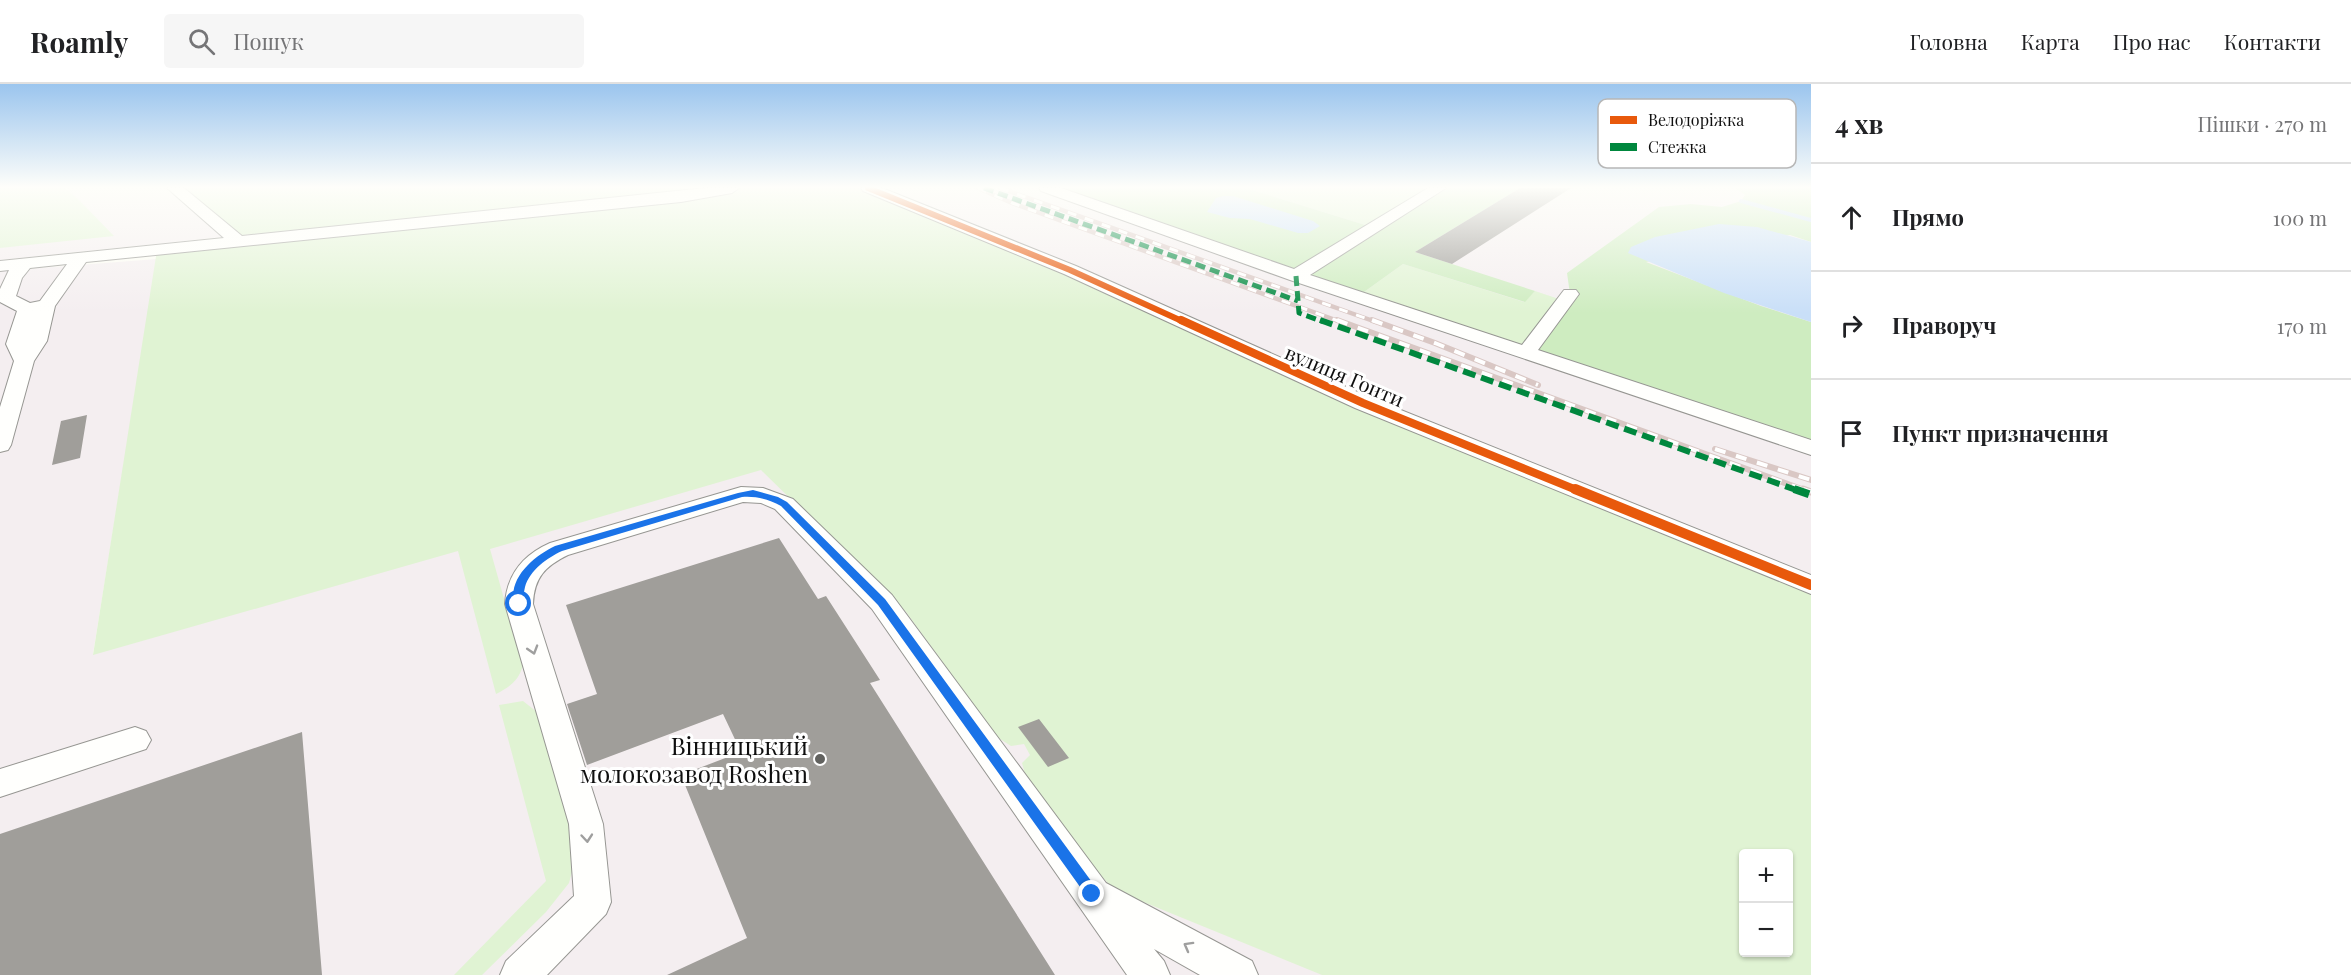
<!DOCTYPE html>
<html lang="uk">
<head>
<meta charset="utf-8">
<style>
  body { margin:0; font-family:"Playfair Display",serif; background:#f6f6f6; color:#202124 }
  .controls { position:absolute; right:18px; bottom:18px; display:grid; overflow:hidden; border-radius:6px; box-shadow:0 2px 4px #0004 }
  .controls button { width:54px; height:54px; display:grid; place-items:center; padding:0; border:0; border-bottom:2px solid #e0e0e0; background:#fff; color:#202124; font:30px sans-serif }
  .stop { position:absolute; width:18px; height:18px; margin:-14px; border:4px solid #1a73e8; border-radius:50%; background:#fff }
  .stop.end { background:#1a73e8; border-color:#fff; box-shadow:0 2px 6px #0008 }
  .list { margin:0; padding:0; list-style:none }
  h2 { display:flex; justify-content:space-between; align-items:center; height:78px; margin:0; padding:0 24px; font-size:26px }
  h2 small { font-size:20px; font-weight:400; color:#757577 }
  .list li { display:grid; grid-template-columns:39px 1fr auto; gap:18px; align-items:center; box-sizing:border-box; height:108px; padding:0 24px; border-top:2px solid #e0e0e0 }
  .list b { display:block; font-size:22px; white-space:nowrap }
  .list em { font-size:20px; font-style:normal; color:#757577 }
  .icon { flex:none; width:33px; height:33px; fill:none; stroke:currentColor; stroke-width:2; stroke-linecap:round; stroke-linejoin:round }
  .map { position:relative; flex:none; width:1811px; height:891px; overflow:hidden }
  header { display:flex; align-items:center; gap:36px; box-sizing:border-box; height:84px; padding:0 30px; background:#fff; border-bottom:2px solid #e0e0e0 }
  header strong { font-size:28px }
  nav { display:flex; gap:33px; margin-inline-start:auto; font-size:21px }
  .search { width:420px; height:54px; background:#f6f6f6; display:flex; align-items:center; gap:15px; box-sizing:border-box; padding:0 21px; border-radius:6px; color:#757577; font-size:22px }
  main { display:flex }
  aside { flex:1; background:#fff }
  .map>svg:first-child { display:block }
  .industrial { fill:#f4eef0 }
  .green { fill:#e0f3d3; fill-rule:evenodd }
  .forest { fill:#ceecc0 }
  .water { fill:#c9dff8 }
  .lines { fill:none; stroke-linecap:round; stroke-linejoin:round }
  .stream { stroke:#c9dff8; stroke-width:4 }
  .building { fill:#a09e9a }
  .minor-casing { stroke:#969692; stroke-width:2 }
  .minor { fill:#fffffd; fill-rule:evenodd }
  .rail-far2-casing { stroke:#d9c7c4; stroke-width:4.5 }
  .rail-far1-casing { stroke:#d9c7c4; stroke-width:6 }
  .rail-casing { stroke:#d9c7c4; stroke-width:7 }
  .rail-far2 { stroke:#fff; stroke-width:3; stroke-dasharray:9; stroke-linecap:butt }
  .rail-far1 { stroke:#fff; stroke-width:4; stroke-dasharray:11; stroke-linecap:butt }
  .rail { stroke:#fff; stroke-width:4.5; stroke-dasharray:14; stroke-linecap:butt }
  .quiet-far2 { stroke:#00873e; stroke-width:5; stroke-dasharray:10 5; stroke-linecap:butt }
  .quiet-far1 { stroke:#00873e; stroke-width:6; stroke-dasharray:13 6; stroke-linecap:butt }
  .quiet { stroke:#00873e; stroke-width:8; stroke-dasharray:16 8; stroke-linecap:butt }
  .cycleway-far2-casing { stroke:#fff; stroke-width:8 }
  .cycleway-far1-casing { stroke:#fff; stroke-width:10 }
  .cycleway-casing { stroke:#fff; stroke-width:14 }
  .cycleway-far2 { stroke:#e8590c; stroke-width:6 }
  .cycleway-far1 { stroke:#e8590c; stroke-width:8 }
  .cycleway { stroke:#e8590c; stroke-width:10 }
  .oneway { stroke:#9f9f9e }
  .route { fill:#1a73e8 }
  .poi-dot { fill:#62625f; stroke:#fff; stroke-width:2 }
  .labels { text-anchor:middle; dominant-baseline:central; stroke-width:6; stroke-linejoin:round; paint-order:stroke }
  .street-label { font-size:20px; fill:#0f0f0f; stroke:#fff }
  .near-poi-label { font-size:24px; fill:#0f0f0f; stroke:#fff; text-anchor:end }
  .key { fill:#fff; stroke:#b7b7b7; stroke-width:1.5 }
  .key-label { font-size:16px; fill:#0f0f0f }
</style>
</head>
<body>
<header>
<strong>Roamly</strong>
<div class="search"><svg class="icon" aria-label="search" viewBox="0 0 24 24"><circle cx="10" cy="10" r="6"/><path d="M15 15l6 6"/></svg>Пошук</div>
<nav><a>Головна</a><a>Карта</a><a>Про нас</a><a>Контакти</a></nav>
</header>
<main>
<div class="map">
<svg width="1811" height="891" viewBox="0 0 1811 891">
  <rect width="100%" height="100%" fill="#fcfcf4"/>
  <path class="industrial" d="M0 104H698L0 176Z
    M883 104H1811V491L1376 317 1072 180Z
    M157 175 93 570 770 378 1355 891H0V187Z"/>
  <path class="green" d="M0 104H65L78 115 114 152 0 164Z
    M173 104H694L671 109 233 152Z
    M732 104H868L1267 277 1811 501V891H1322L1114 806 1073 760 1025 690 1022 679 1030 671 1024 660 1011 662 997 653 906 528 761 386 490 465 523 582C518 597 510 603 496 610L458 467 93 571 157 166ZM1744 770H1788V868H1744Z
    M1246 104H1439L1375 144Z
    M1403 180 1524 218 1535 207 1565 217 1527 268 1357 213Z
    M523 617 537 628 573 747 577 769 569 799 546 828 482 891H454L546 797 499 621Z"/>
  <path class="forest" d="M1046 104H1246L1375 144 1439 104H1520L1415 168 1535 207 1525 218 1403 180 1357 213Z
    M1735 104H1811V158L1790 151 1646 178 1761 222 1811 238V364L1527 268 1570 210 1567 189 1659 123 1691 120 1722 123 1741 117 1745 111Z"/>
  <path class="water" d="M1223 112H1233L1313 137 1320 142 1308 149H1298L1250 135 1230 134 1207 128 1216 114Z
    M1719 140 1757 143 1811 158V238L1724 209 1628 169 1631 163 1655 153Z"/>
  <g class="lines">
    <path class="stream" d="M1741 117 1811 136"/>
  </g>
  <path class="building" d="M1520 104H1571L1452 180 1415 168Z
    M87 331 80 374 52 381 61 337Z
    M779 454 818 515 826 512 880 596 870 599 1055 891H667L747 854 681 691 741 668 723 630 587 681 567 620 597 610 566 521Z
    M1039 635 1069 674 1048 683 1018 643Z
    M302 648 322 891H0V750Z"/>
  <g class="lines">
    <defs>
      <path id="minor" d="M167 104H184L242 152 705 104H739L732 109 681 118 86 178 55 222 47 257 34 277 11 361 8 366 0 368V323L14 277 6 260 17 227 0 218V205L9 186 0 187V177L224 154ZM67 180 40 217 30 219 16 212 22 194 30 184Z
        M861 104H882L1076 182 1371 314 1811 491V510L1355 324 1064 190 863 107Z
        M1039 104H1061L1294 185 1428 104H1446L1310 191 1522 261 1564 206H1576L1579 210 1538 266 1811 356V371L1290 196 1041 107Z
        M741 403 763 404 793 415 892 511 1106 799 1252 877 1258 891H1200L1154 865 1164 877 1170 891H1127L872 525 775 425 761 419 743 418 568 471C545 482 534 494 533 520L603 740 611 818 606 830 547 891H500L506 877 574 812 569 740 505 520C507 490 523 471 550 459Z
        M135 643 146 647 151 656 146 665 0 713V685Z"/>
    </defs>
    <use href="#minor" class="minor-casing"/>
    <use href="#minor" class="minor"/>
    <defs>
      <path id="rail-far2" d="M978 104 1012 119 1341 238
        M1000 104 1376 238"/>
      <path id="rail-far1" d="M1337 236 1807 407
        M1372 236 1435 259 1538 301
        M1715 365 1811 396"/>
      <path id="rail" d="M1803 405 1811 408"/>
    </defs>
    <use href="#rail-far2" class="rail-far2-casing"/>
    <use href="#rail-far1" class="rail-far1-casing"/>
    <use href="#rail" class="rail-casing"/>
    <use href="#rail-far2" class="rail-far2"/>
    <use href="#rail-far1" class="rail-far1"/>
    <use href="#rail" class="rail"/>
    <path class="quiet-far2" d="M984 104 1298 217
      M1296 192 1299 229 1324 238"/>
    <path class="quiet-far1" d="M1320 236 1799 407"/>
    <path class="quiet" d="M1794 405 1811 411"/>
    <defs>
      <path id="cycleway-far2" d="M868 104 1070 186 1184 238"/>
      <path id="cycleway-far1" d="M1181 236 1363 319 1579 407"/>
      <path id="cycleway" d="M1575 405 1811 501"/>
    </defs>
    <use href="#cycleway-far2" class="cycleway-far2-casing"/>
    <use href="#cycleway-far1" class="cycleway-far1-casing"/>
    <use href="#cycleway" class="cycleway-casing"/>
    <use href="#cycleway-far2" class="cycleway-far2"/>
    <use href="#cycleway-far1" class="cycleway-far1"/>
    <use href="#cycleway" class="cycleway"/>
  </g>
  <defs><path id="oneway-chevron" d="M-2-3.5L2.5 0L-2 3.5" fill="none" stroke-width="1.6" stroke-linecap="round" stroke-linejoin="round" transform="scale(1.5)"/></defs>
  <g class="oneway">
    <use href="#oneway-chevron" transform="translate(533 566) rotate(73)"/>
    <use href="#oneway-chevron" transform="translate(587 754) rotate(85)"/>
    <use href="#oneway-chevron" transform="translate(1188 862) rotate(-151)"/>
  </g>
  <linearGradient id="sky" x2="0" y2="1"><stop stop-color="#9bc5ee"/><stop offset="0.45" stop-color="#fefefa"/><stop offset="1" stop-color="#fefefa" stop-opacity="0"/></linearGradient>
  <rect width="1811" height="229" fill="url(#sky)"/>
  <path class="route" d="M753 406 778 413 787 418 885 515 1097 805 1099 810 1097 814 1092 816 1088 814 878 521 781 422C768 415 756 412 742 413L562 467C547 474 530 486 525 503 523 510 524 516 522 522H515C506 495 534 472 555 462L738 409Z"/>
  <circle class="poi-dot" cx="820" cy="675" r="6"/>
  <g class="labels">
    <g class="street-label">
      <text transform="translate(1345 291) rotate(23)">вулиця Гонти</text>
    </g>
    <g class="near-poi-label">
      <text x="808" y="661">Вінницький<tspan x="808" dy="28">молокозавод Roshen</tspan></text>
    </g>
  </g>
  <rect x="1598" y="15" width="198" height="69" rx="9" class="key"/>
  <rect x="1610" y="32" width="27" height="8" fill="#e8590c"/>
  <rect x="1610" y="59" width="27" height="8" fill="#00873e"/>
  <g class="key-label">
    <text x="1648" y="42">Велодоріжка</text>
    <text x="1648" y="69">Стежка</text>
  </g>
</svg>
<div class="controls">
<button>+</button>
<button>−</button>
</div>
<div class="stop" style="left:519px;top:520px"></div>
<div class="stop end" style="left:1092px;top:810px"></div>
</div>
<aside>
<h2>4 хв<small>Пішки · 270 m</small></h2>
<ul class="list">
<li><svg class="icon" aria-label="ahead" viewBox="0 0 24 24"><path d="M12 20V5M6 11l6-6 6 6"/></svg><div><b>Прямо</b></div><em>100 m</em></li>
<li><svg class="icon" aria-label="right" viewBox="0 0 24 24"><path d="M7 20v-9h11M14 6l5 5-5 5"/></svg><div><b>Праворуч</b></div><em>170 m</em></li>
<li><svg class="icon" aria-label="arrive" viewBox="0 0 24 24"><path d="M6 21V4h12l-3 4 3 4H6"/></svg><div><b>Пункт призначення</b></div></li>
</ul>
</aside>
</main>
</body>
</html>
